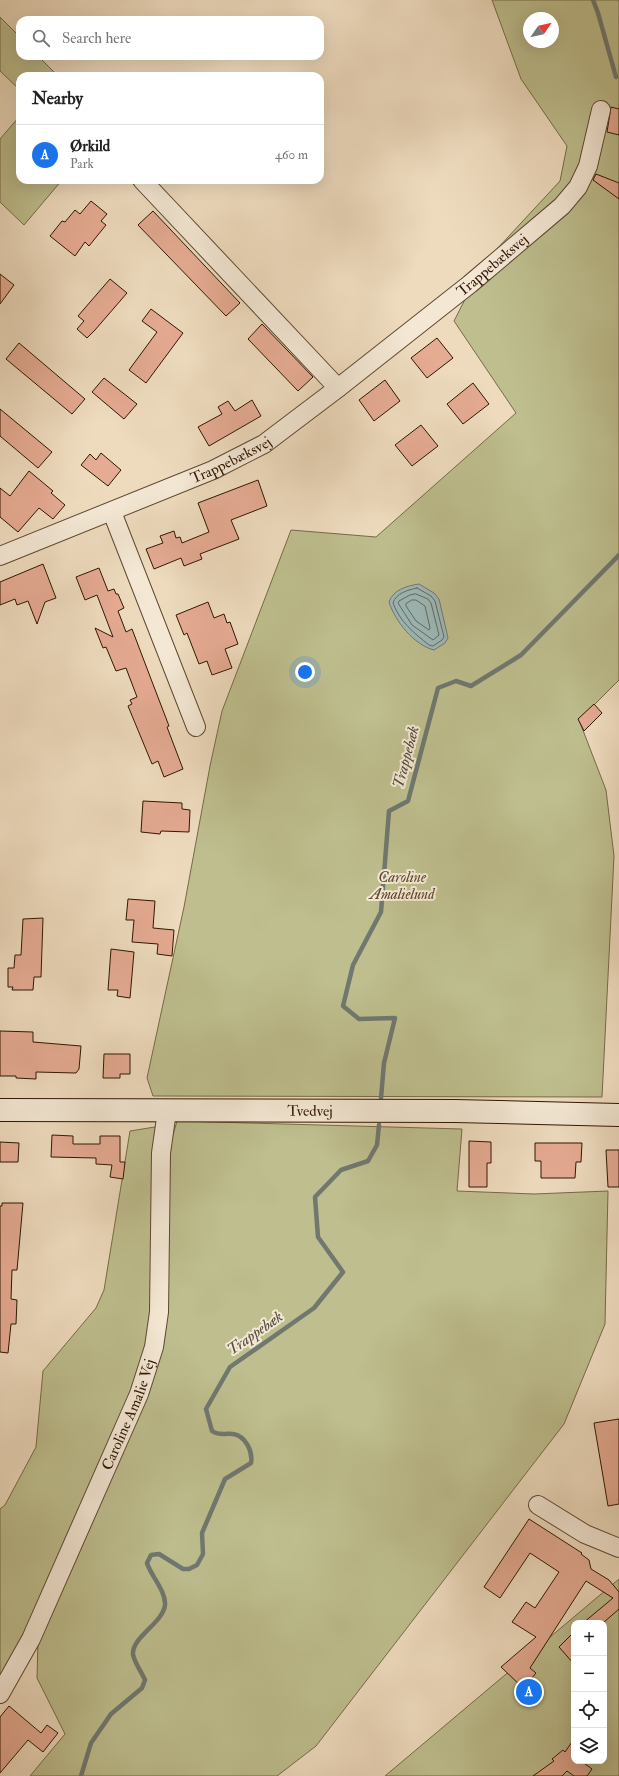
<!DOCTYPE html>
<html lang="en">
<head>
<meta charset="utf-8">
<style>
  body { margin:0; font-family:"IM FELL Double Pica",serif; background:#f6f6f6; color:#222 }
  .controls { position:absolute; right:12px; bottom:12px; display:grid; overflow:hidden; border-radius:8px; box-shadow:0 4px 16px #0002 }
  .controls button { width:36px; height:36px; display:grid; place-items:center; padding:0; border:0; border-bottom:1px solid #e0e0e0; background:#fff; color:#222; font:20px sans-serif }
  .compass { position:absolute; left:523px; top:12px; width:36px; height:36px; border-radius:50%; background:#fff; box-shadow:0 4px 16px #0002; rotate:56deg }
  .you { position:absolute; left:305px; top:672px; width:14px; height:14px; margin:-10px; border:3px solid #fff; border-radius:50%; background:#1a73e8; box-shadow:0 0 0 6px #1a73e833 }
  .badge { display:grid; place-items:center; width:26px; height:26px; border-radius:50%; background:#1a73e8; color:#fff; font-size:13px; font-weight:700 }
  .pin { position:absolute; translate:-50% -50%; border:2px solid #fff; box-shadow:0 1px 4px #0006 }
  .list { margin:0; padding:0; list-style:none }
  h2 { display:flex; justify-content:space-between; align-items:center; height:52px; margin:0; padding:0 16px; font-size:17px }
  h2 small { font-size:13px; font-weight:400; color:#767676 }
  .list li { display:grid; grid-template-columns:26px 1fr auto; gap:12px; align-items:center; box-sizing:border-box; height:60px; padding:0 16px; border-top:1px solid #e0e0e0 }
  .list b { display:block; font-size:15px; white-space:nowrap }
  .list p { margin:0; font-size:13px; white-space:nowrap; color:#767676 }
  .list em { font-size:13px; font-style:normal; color:#767676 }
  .icon { flex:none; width:22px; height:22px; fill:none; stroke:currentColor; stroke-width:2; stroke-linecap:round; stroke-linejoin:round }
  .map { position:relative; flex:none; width:619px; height:1776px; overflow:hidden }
  .search { position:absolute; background:#fff; box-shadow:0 4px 16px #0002; left:16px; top:16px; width:308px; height:44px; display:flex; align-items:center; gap:10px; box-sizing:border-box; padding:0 14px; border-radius:12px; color:#767676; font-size:15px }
  .panel { position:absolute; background:#fff; box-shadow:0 4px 16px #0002; left:16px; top:72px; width:308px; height:112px; border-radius:12px }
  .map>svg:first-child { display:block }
  .green { fill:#bebe8e; stroke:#766a47; fill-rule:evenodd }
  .water { fill:#9cb9b9; stroke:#70786f }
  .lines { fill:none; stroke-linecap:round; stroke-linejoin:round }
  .shore { stroke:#66685c; stroke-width:1 }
  .stream { stroke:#70786f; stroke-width:4.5 }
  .building { fill:#e5ab93; stroke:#2f1600 }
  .street-casing { stroke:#5f4730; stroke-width:20 }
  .secondary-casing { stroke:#2f1600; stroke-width:24 }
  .street { stroke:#f4e8d5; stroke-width:18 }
  .secondary { stroke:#f4e8d5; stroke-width:22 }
  .labels { text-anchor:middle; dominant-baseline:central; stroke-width:4; stroke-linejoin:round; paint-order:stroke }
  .street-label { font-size:15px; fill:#2f1600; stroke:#f4e8d5 }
  .park-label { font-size:15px; font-style:italic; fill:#5a482b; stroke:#f4e8d5 }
  .water-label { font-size:16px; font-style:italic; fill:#554f41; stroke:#f4e8d5 }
</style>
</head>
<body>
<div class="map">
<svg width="619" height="1776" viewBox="0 0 619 1776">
  <rect width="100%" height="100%" fill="#eedbbe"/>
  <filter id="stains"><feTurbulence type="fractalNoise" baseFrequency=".005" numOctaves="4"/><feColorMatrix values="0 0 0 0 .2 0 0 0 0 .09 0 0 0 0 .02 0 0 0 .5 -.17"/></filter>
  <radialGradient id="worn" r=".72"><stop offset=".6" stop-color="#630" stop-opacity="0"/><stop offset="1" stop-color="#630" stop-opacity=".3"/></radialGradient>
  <path class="green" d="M492 0H619V680L579 720 606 790 614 856 602 1097 153 1096 147 1078 184 907 210 766 222 711 291 530 376 537 516 413 454 321 483 264 560 181 567 146 521 79ZM529 18H553V42H529Z
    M0 17 20 37V56H38L58 76H20V90L0 71Z
    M20 116V180H62L24 225 0 202V139Z
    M177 1121 462 1129 457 1191 534 1194 608 1191 605 1324 564 1424 316 1746 277 1776H30L65 1734 37 1678 38 1640 148 1395 162 1344 167 1156Z
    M161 1126 154 1312 134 1391 26 1637 0 1681V1509L5 1505 36 1447 43 1371 96 1308 104 1290 130 1131Z
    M619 1579V1776H385ZM574 1623H604V1761H574Z"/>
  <path class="water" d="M419 584 434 593 439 599 448 638 445 643 434 650C414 645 395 621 389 602 393 590 406 586 419 584Z"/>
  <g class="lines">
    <path class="shore" d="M417 588 431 596 435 601 444 637 442 640 433 646 429 645C414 633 400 622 393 603 396 593 408 590 417 588Z
      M416 594 428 599 431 603 439 635 433 640 412 625 398 603 399 601 410 595Z
      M412 600H416L425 606 430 628 429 630 416 621 406 606V604Z"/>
    <path class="stream" d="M593 0 598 13 616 77
      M381 1098 384 1063 395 1018 359 1019 343 1006 353 965 381 912 389 811 408 801 438 688 456 681 471 686 521 655 619 555
      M81 1776 91 1743 111 1714 142 1688 145 1680C142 1673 134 1662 133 1654 132 1637 163 1623 165 1605 166 1591 151 1576 147 1563L151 1555 159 1554 183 1569H189L197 1565 203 1554 202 1533 225 1479 251 1463C253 1452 246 1436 233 1434 224 1433 219 1436 212 1431L206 1409 230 1367 314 1308 343 1272 318 1237 315 1197 341 1170 368 1161 377 1145 379 1125"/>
  </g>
  <path class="building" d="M611 107 619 109V135L607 132Z
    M596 174 619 183V199L593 180Z
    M91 201 107 214 101 221 106 225 89 246 85 242 75 256 50 236 62 221 65 222 75 210 80 214Z
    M153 211 240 303 226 316 138 225Z
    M0 274 14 285 0 304Z
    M110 279 127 293 95 330 87 338 77 329 84 321 78 316Z
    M151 309 183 333 146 383 129 370 157 332 142 321Z
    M262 324 313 377 298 391 248 339Z
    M437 338 453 358 427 378 411 358Z
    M19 343 85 399 72 414 6 359Z
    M104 378 137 404 124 419 92 392Z
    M385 380 400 401 374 421 359 400Z
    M473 383 489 404 463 424 447 404Z
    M252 400 261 416 209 446 198 427 222 414 218 407 228 401 235 411Z
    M0 409 52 452 38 468 0 436Z
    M421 425 438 446 412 466 395 445Z
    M101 453 121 470 108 486 81 465 90 454 96 460Z
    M29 471 53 491 51 493 65 505 53 519 39 508 18 532 0 517V488L10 496Z
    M258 480 267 506 231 520 239 539 200 554 202 559 184 566 181 558 154 569 146 549 163 543 160 536 174 531 176 538 180 537 182 543 209 532 198 503Z
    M43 564 56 598 45 602 37 624 28 601 17 605 15 599 0 605V582Z
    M99 568 108 591 114 589 116 594H118L124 608 118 611 126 632 132 629 151 679 169 726 167 727 183 769 164 777 158 761 152 764 128 706 132 704 130 700 137 697 126 668 116 671 106 647 103 648 95 628 113 637 97 595 85 600 76 577Z
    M208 602 214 618 224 614 227 623 230 622 238 644 225 649 232 668 212 675 207 661 199 664 187 633 184 635 176 615Z
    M594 704 602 713 584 731 578 719Z
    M143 801 182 803V809L190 810 189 832 161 831 160 834 141 832Z
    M128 899 155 901 153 928 174 930 172 956 157 954 158 944 132 942 134 920H126Z
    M43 918 41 977H34L33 990H12L13 987H8V968H14L15 955H21L23 919Z
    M111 949 134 952 130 998 117 996 118 990H108Z
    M0 1031 33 1032V1042L81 1046 79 1069 76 1073 36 1072V1079L16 1078V1076H0Z
    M104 1054H130V1074H120V1078H103Z
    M52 1135 73 1136V1144H100V1136H120V1162H125L123 1179 110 1177 112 1165 96 1164V1158L51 1157Z
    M469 1141 491 1142V1163H487V1187H469Z
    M0 1142 19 1143 18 1162H0Z
    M535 1143H582L581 1162H576L575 1178H541V1161H535Z
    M606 1150H619V1187H608Z
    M2 1203H23L17 1270H12L11 1299 17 1300 16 1324H11L8 1353 0 1352V1206H2Z
    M619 1419V1504L608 1506 594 1423Z
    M529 1519 582 1553 581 1554 589 1560 591 1569 609 1580 619 1592V1609L603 1623H583L613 1598 586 1581 530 1668 536 1673 526 1685 524 1683 521 1686 501 1667 536 1637 512 1622 526 1602 535 1608 559 1572 530 1553 500 1598 484 1587Z
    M574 1632V1664L559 1647Z
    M9 1706 41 1733 47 1725 58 1733 43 1752 28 1740 0 1773V1717Z
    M574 1739V1761H581L592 1769 587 1776H574L567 1771 562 1776H533L554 1761 552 1759 563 1750 565 1752Z"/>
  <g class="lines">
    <defs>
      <g id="street">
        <path d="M142 180 338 388"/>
        <path d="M112 512 196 727"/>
        <path id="s1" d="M0 556 213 470 264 444 338 388 470 284 562 206 578 187 588 166 601 110"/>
        <path d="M538 1505 585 1534 619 1548"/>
        <path id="s2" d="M0 1694 31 1639 139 1394 154 1347 159 1312 161 1153 167 1111"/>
      </g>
      <g id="secondary">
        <path id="s3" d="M0 1110 455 1111 619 1115"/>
      </g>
    </defs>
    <use href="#street" class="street-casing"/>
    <use href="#secondary" class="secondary-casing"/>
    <use href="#street" class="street"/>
    <use href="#secondary" class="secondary"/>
  </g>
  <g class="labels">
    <g class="street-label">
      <text stroke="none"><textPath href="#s1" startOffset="577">Trappebæksvej</textPath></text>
      <text stroke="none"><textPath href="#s1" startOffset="250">Trappebæksvej</textPath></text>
      <text stroke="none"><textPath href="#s3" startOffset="310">Tvedvej</textPath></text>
      <text stroke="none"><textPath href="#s2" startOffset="308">Caroline Amalie Vej</textPath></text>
    </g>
    <g class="park-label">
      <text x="402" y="877">Caroline<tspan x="402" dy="17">Amalielund</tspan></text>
    </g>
    <g class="water-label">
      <text transform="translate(406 757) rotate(-75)">Trappebæk</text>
      <text transform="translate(255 1333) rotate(-35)">Trappebæk</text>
    </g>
  </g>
  <rect width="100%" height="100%" filter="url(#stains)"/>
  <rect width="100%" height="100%" fill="url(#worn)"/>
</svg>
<div class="controls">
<button>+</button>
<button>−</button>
<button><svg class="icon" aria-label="locate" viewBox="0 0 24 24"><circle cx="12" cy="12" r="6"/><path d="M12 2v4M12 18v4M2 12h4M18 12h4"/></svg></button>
<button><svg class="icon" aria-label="layers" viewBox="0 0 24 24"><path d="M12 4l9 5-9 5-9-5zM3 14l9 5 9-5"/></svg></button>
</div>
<svg class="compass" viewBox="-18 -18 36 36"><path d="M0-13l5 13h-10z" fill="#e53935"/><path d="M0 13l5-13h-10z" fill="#767676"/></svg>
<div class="you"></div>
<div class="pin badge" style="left:529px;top:1692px">A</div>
<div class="search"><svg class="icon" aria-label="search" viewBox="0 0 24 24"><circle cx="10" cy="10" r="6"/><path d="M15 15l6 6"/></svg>Search here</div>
<section class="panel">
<h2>Nearby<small></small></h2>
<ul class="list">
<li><span class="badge">A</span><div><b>Ørkild</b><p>Park</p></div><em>460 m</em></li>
</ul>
</section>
</div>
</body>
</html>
